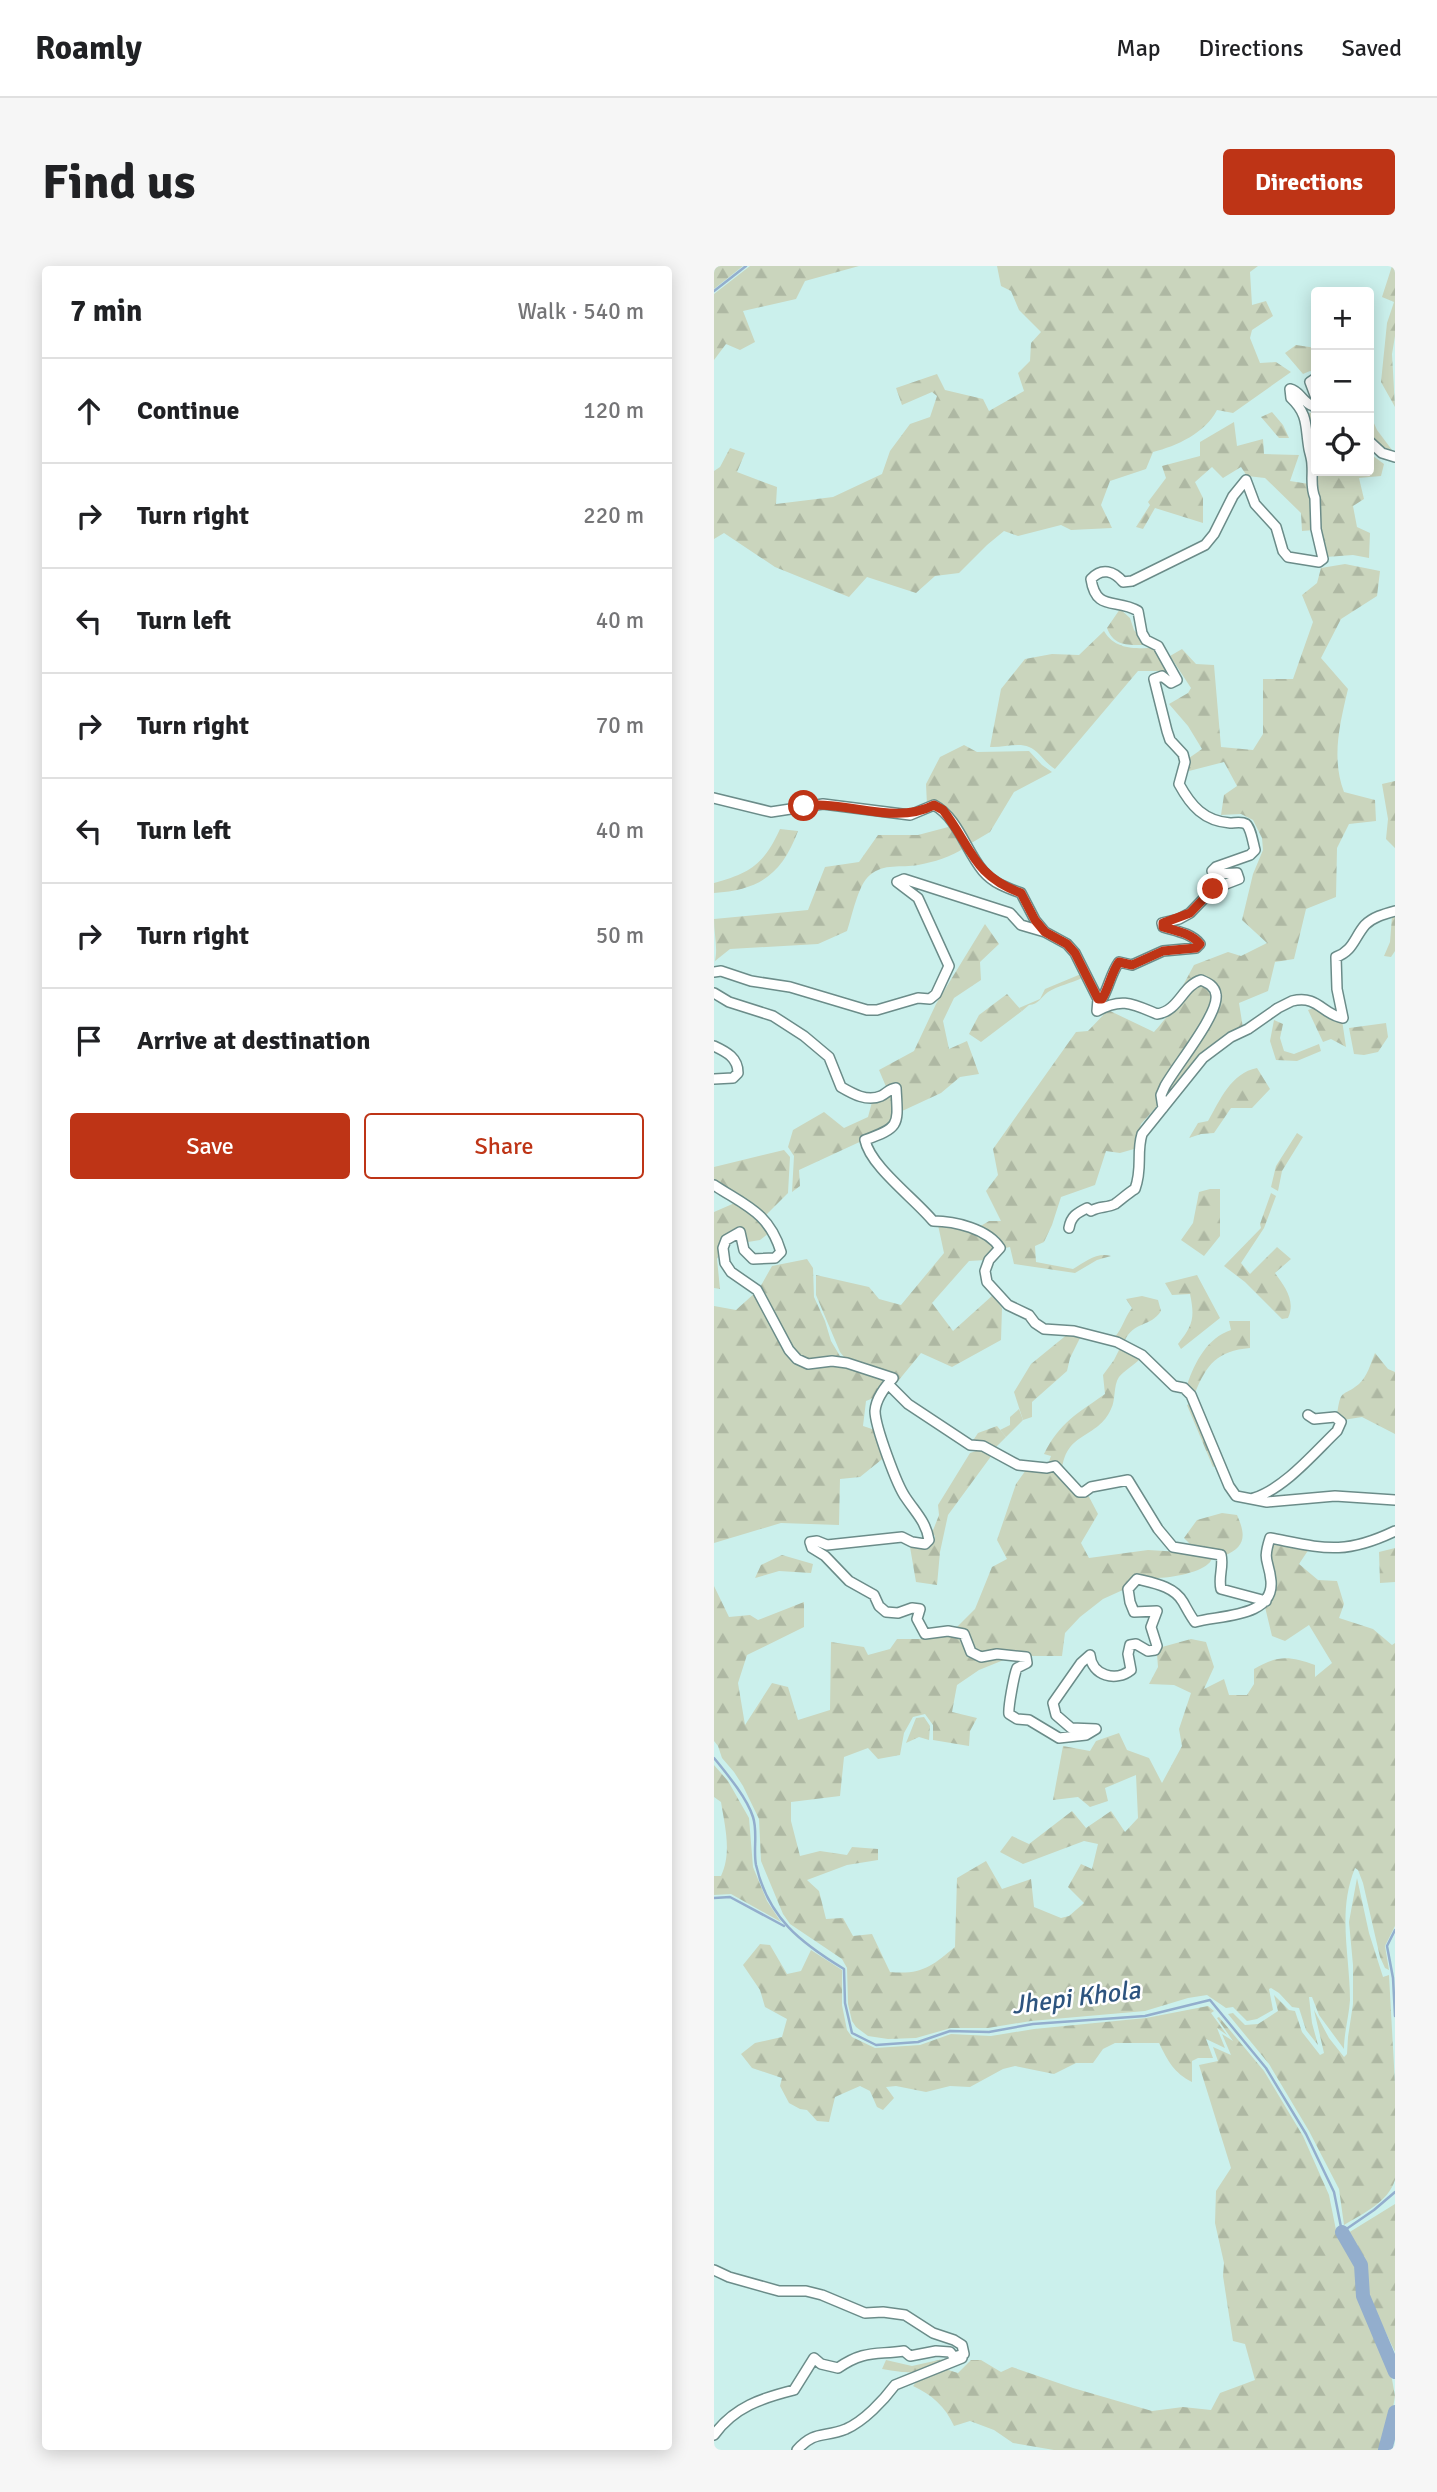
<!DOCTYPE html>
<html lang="en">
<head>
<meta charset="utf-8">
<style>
  body { margin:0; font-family:Signika,sans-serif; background:#f6f6f6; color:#202124 }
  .controls { position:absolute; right:21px; top:21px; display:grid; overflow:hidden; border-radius:7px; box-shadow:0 4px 18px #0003 }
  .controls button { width:63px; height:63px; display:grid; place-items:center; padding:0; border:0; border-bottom:2px solid #e0e0e0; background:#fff; color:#202124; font:35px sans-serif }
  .stop { position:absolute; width:21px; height:21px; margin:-16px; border:5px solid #be3416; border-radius:50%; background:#fff }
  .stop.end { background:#be3416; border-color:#fff; box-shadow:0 2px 7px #0008 }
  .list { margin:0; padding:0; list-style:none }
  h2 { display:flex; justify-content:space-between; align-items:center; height:91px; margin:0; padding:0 28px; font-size:30px }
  h2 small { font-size:23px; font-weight:400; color:#757577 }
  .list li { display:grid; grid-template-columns:46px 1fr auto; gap:21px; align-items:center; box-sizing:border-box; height:105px; padding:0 28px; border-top:2px solid #e0e0e0 }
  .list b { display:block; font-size:26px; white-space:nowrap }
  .list em { font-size:23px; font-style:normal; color:#757577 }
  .actions { display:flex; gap:14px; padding:21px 28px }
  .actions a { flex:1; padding:16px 0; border:2px solid #be3416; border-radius:7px; text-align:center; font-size:24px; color:#be3416 }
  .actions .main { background:#be3416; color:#fff }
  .icon { flex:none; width:38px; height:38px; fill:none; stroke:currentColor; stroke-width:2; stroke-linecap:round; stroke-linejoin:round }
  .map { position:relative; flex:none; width:681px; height:2184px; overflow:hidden; border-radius:7px }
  header { display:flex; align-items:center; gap:42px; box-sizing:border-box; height:98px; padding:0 35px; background:#fff; border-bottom:2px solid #e0e0e0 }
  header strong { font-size:33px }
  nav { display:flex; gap:38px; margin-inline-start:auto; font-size:24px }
  .intro { display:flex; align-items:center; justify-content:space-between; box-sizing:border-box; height:168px; padding:0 42px }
  h1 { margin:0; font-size:49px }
  .button { padding:18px 32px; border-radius:7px; background:#be3416; color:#fff; font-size:24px; font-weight:700 }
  main { display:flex; gap:42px; padding:0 42px }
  aside { flex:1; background:#fff; border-radius:7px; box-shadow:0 4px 18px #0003 }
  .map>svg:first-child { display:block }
  .grass { fill:#cad5bd }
  .forest { fill:url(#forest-firs) }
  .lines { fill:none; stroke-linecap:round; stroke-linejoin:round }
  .stream { stroke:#93aecd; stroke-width:2.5 }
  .river { stroke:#93aecd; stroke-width:14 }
  .minor-casing { stroke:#6b8c89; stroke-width:12 }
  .minor { stroke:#fff; stroke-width:9 }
  .route { stroke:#be3416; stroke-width:9 }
  .labels { text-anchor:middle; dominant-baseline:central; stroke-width:5; stroke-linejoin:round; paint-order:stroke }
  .water-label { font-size:26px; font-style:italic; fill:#2d547f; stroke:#fff }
</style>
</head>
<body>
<header>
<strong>Roamly</strong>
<nav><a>Map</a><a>Directions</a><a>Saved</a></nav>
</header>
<div class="intro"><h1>Find us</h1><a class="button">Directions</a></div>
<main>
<aside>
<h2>7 min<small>Walk · 540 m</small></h2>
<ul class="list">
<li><svg class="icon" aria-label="ahead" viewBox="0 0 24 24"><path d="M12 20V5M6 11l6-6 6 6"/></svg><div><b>Continue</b></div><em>120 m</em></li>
<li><svg class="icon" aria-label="right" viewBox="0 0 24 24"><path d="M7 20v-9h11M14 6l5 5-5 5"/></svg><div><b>Turn right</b></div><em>220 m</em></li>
<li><svg class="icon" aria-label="left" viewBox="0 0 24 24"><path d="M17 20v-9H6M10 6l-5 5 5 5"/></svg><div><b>Turn left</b></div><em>40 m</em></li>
<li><svg class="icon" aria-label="right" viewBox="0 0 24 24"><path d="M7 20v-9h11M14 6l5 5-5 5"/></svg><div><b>Turn right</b></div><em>70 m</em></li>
<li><svg class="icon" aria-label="left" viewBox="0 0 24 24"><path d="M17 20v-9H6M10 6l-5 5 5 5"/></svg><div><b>Turn left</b></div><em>40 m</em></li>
<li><svg class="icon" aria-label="right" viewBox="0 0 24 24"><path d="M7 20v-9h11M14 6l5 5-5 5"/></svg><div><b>Turn right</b></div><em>50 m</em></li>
<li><svg class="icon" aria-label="arrive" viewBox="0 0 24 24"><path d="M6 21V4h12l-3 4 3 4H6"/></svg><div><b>Arrive at destination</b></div></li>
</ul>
<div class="actions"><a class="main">Save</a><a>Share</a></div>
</aside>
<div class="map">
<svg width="681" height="2184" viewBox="0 0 681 2184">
  <defs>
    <pattern id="forest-firs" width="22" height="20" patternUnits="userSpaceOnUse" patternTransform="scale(1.75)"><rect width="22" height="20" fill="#cad5bd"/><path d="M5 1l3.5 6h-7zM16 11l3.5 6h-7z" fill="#aeb8a3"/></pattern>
  </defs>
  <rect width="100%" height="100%" fill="#cbf0ec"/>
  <path class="grass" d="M367 708 368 712C358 717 343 720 334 726 326 732 325 738 315 739L308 745 305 742 326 733 331 723Z
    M305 1143 309 1154 292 1171 286 1164 296 1159V1151Z"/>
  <path class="forest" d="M0 0H29L0 23Z
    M36 0H145L91 15 82 33 29 45 41 76 26 84 12 78 0 94V28Z
    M283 0H544L536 6 538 39 552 35 559 50 538 64 536 72 546 97 562 96 577 106 519 147 503 144C491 167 463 180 439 186L432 203 396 215 387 239 398 262 357 264 347 259 304 270 290 265 273 279 245 307 221 310 202 327 153 311 135 331 61 301 10 267 0 273V205L6 201 16 182 31 187 23 206 63 221 62 238 119 231 168 208 176 185 196 158 216 151 223 130 218 126 188 139 182 122 223 108 231 124 269 133 275 145 310 125 304 107 316 95 317 77 327 66 305 44 297 25 287 20Z
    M678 0H681V70L678 88 681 141 667 116 673 57 680 36 668 31Z
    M582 79 602 82V107L596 105 589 108 571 87Z
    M558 146 569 159 575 172H565L547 151Z
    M602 146V205H655V187L670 198 667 210 645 212 650 233 639 240 643 261 656 267 655 292 639 289 612 291C601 246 608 191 594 147Z
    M655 146 663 164 678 184 667 181 655 168Z
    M520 156 523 180 549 173 550 188 585 189 576 215 595 218 598 232 600 264 588 265 587 247 551 212 533 210 527 201 509 212 498 201 481 216 489 232V257L441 242 429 263 422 261 436 239 434 236 452 212 448 200 486 190V176Z
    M631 298 666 305 663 330 627 353 607 392 634 423C626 457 617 492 630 526L661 534 662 555 635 558 623 582 622 631 592 643 580 693 561 696 554 725 525 737 529 762C488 780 476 800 451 836V828L500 749 499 719 476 716 466 725 480 699 514 686 527 690 553 677 528 654 539 608 549 584 548 572 539 554 527 548 507 549 510 529 523 520 510 496 475 505V492L488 483 474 460 455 438 474 427 477 422 456 390 468 383 482 398 500 399 507 481 539 484 549 468V413H579L599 356 588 329 603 317 607 302Z
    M406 343 416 352 420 364 433 379C415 379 400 381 393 362Z
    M390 365C402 385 422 382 442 382L454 401 453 405H424L341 503C331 497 325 485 315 481 304 476 288 482 276 481L287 423 311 393 338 388 365 389Z
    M250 479 263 486 315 485 328 499 338 506 300 526 276 566 254 579 238 552 213 539 212 518 226 491Z
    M681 515V582L672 573 674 553 668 518Z
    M238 560 250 582C237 591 220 596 204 599 187 602 170 597 156 609 144 618 138 651 133 665L104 678 16 683 1 695C4 681 0 669 0 653L94 644 111 601 145 596 164 569H204Z
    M66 563 84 565C68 608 46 624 0 627V617C37 607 50 598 66 563Z
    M678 650H681V685L677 691 670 690 676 676Z
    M271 658 285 678 266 696 267 714 240 732 229 755 235 783 253 775 265 808 246 811 227 827 186 846 185 830 173 823 165 804 200 785 222 738Z
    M487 717 495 720 500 729 498 739 478 773 454 807 445 838 427 858 420 883 406 887 392 885 381 919 347 931 338 959 330 976 321 980 322 996 359 1003C371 996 383 986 397 990L383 994 361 1007 300 998 296 981 291 982 285 971 265 961 275 955H287L272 925 284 909 279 883 362 766 374 765 394 744 440 766C450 755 476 720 487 717Z
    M293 728 308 745 267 776 255 768 265 749Z
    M605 740 628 754 632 781 617 773 609 776 594 744Z
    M560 754 569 758 566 772 570 785 580 788 605 778 607 785 583 795 562 794 556 775Z
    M672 757 674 771 664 786 650 789 640 788 635 762Z
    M543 802 556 823 538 842H517L500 867 487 868 475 872 484 857 494 855C506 834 517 807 543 802Z
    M181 824 178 861 85 904 86 920 78 926 80 890 74 881 79 864 110 846 130 862 154 851 158 836Z
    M583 867 589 871 568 905 564 925 557 921 562 900Z
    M70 884 76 891 74 927 50 951 0 918V901Z
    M496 923H506V970L490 990 467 974 479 957 485 926Z
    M557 927 562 930 550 962 527 997 536 1008 563 981 577 993 561 1007C571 1021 582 1035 574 1052L568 1053 531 1016 510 1000 547 962 546 958Z
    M23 936 36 944 55 967 46 974 34 976 27 964 9 975 3 993 6 1023 0 1022V946Z
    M229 958 259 965 284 982 272 994 255 995 218 1037 239 1065 279 1029 288 1042 287 1074 238 1101 207 1087 180 1120V1113L134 1096 126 1086 102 1029V1009L155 1021 165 1033 187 1039 230 987 224 959Z
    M93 993 99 1002 100 1031 111 1055 117 1075 129 1095 106 1096 84 1091 45 1023 58 1000Z
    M483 1009 506 1052 467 1083 464 1078C479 1059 481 1052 476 1028L458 1029 451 1017Z
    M42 1026 83 1096 132 1099 174 1114 162 1131 152 1135 149 1160 164 1165 172 1190 146 1211 126 1213 125 1259 67 1257 0 1277V1040L22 1044Z
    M428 1030 444 1034 447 1045C436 1062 420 1054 410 1076L400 1072C409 1062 410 1052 418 1042L412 1033Z
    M515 1055H536V1082C503 1085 493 1098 481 1127L473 1119C481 1096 493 1072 517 1064Z
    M355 1067 367 1070 356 1092 353 1105 318 1136V1151L309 1154 300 1126 317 1098Z
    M407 1080 426 1093C420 1099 410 1105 405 1111 399 1120 402 1134 397 1143 384 1173 352 1165 348 1204L333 1201 337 1190 330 1188C346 1156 363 1148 391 1128L389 1109 400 1094Z
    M661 1087 674 1103 681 1106V1168L648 1151 629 1154 623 1149C627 1121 628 1132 645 1118 653 1111 657 1097 661 1087Z
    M478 1137 503 1199 499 1201 473 1139Z
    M283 1160 292 1171 281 1182 258 1176 264 1167Z
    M268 1183 278 1189 234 1249 226 1286 223 1319 202 1316 196 1281 207 1283 220 1277 221 1270 218 1267 225 1249 224 1239 256 1187Z
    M314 1201H341L373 1227 384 1248 367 1277 375 1292 434 1284 500 1288C498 1292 497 1296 494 1298 481 1310 437 1315 421 1311L411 1323 389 1333 366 1351 351 1367 348 1390H267C254 1382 258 1372 242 1362L261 1343 278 1301 293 1293 283 1274 302 1218Z
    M508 1247 523 1249C532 1269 532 1281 510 1290L496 1283 480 1282 470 1272 483 1254Z
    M557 1274 595 1283 585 1298 604 1314 623 1315 630 1338 625 1352 659 1363 678 1379 681 1377V1660L671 1680 675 1704 671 1702 666 1691 649 1617 644 1604 641 1602C623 1646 636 1689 636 1734 635 1750 630 1767 630 1783L605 1749 598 1731H595L598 1757 604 1779 592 1764 585 1742 578 1741 565 1727 557 1722 555 1723 559 1744 543 1753 533 1755 519 1741 512 1742 493 1729 474 1732 431 1745 317 1755 274 1762H237L202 1772 174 1773 154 1770 142 1761 138 1755 134 1738 133 1702 128 1693 76 1658 69 1648 47 1595 45 1553 29 1520 20 1506 8 1492 4 1480 0 1475V1320L15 1351 36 1349 44 1354 90 1336V1361L33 1389 24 1417 31 1459 58 1417 74 1421 84 1454 116 1444 117 1376 150 1381 154 1389 176 1383 183 1373H218L230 1367 249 1371 256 1387 297 1391 265 1404 243 1419 238 1446 263 1452 256 1465 255 1480 219 1474V1459L211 1448 199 1451 190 1467 186 1489 164 1493 154 1482 130 1491 126 1530 77 1536V1555L86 1590 106 1585 133 1589 138 1581 164 1583V1594L133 1599 93 1614 105 1625 112 1653 129 1652 139 1670 158 1668 176 1706C208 1709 218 1700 241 1681L243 1612 272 1595 288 1623 317 1613 320 1641 347 1652 355 1650 370 1637 354 1621 367 1598 378 1603 384 1578 370 1575 309 1598 286 1586 298 1570 315 1578 358 1545 372 1562 397 1545 411 1566 424 1552 422 1509 391 1522 394 1535 376 1541 364 1531 339 1534 349 1480 376 1485 382 1475 405 1467 413 1484 435 1492 448 1517 468 1480 465 1463 477 1427 460 1419 435 1418 444 1401 443 1388 448 1381 477 1373 492 1376 500 1401 490 1423 510 1413 515 1429H533L540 1418V1403C564 1389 575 1390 601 1399V1411L618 1397 595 1359 571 1375 558 1370 551 1341C569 1321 554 1313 553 1291 553 1286 556 1280 557 1274Z
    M681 1282V1316L666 1317 665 1286Z
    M68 1289 99 1298 97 1307 65 1305 41 1312 47 1299Z
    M210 1451 216 1460 215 1474 205 1471 192 1477 202 1452Z
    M0 1499 14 1515 35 1552 39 1601 53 1635 67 1656 17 1628 0 1629V1610H7C18 1587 11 1561 7 1536L0 1531Z
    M643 1612 655 1667 669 1711 675 1709 681 1818V1914C674 1936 650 1947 630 1959L625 1923 595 1865 555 1798 514 1748 519 1747 531 1759 544 1758 564 1745 560 1729 575 1744 581 1745 588 1766 606 1789 610 1787 600 1744 615 1772 630 1791 633 1788 634 1771 639 1738V1699L635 1656Z
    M46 1678 56 1679 73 1708 87 1705 97 1684 128 1704V1739L133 1764 138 1771 161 1782 206 1779 237 1768 277 1770 320 1763 432 1752 494 1740 500 1745 497 1747 513 1769 503 1762 511 1782 492 1773 499 1792H484L478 1795V1816C460 1807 454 1795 445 1777H401L389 1783 379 1797H362L340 1808 301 1800 289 1803 256 1821 236 1820 212 1826 182 1820 172 1821 180 1832 169 1844 163 1841 156 1825 146 1820 121 1831 115 1856 103 1855 93 1844 86 1843 75 1837 66 1820 68 1812 38 1802 27 1788 41 1777 68 1771 73 1753 51 1741 46 1724 29 1699Z
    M505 1751 550 1805 589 1870 615 1929 623 1969 644 2002 646 2034 676 2102 681 2130 675 2165 668 2184H340L299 2177 280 2164 256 2155 240 2160C231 2140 218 2129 199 2120L204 2114 231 2103 244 2107 257 2094H267L287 2106 298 2101 359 2122 438 2145 469 2141 497 2144 506 2127 541 2114 531 2078 519 2075 509 2010 510 1997 501 1957 502 1925 517 1902 485 1799 504 1795 499 1781 517 1789 508 1768 519 1775 503 1752Z
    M681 1938V2086L655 2031 652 1999 634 1967Z
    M238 2091 239 2093C206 2108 204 2109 168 2103L172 2094 198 2100Z"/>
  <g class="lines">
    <path class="stream" d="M0 25 32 0
      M0 1492C13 1508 33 1532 39 1551 44 1566 39 1584 42 1599 54 1652 87 1677 130 1703L131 1737 138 1767 162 1779 204 1776 236 1765 275 1766 319 1758 431 1750 496 1734 552 1802 592 1868 620 1926 628 1966 660 1944 681 1926
      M0 1632 16 1631 70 1660
      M681 1664 673 1680 679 1712 681 1750"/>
    <path class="river" d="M628 1966 647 1999 649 2030 681 2106
      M671 2184 681 2146"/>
    <defs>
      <path id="minor" d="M602 112 596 116 602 132
        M655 175 668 187 681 191
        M0 532 57 546 109 538 196 549 220 539C244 552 252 585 269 605 279 617 293 622 307 627L321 654 331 666
        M0 706 7 705 37 715 76 721 153 744H163L204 732 216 733 222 728 235 700 204 632 183 616 190 613 296 647 307 659 331 666 353 678 361 687 384 733H388C395 721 397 707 405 696L418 699 449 685 482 682 486 678C477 667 462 665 449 661L448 657 465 653 476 647 499 623 525 613 523 607 501 608 498 605 502 601 536 589 541 584C539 577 537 562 532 558 527 555 521 557 516 557 490 555 477 540 465 518L471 496 469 488 456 474 453 465 440 413 448 410 457 417 463 414 444 380 432 374 428 367 424 345C402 332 382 346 377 313 388 301 400 305 409 316L418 315 491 279 500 268 519 230 532 214 541 238 562 261 569 285 574 291 605 296 609 293 602 263 601 232C596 220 599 211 598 199 598 193 596 188 595 183 591 161 595 149 577 132L576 123C586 125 589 137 599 140L602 137
        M0 727 15 736 59 750 90 770 115 791 127 821C139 828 153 836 167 830 173 827 175 823 182 822 184 859 187 861 151 874 156 900 201 933 219 955 241 955 274 963 286 982L275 994 271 1005 273 1016 294 1039 315 1049 321 1057 330 1063 360 1065 403 1076 428 1089 460 1120 470 1122 477 1129 515 1220 522 1230 553 1236 621 1230 681 1234
        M384 733 383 745C408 731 419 738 443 748 465 745 468 720 487 714 494 717 501 720 502 729 505 748 462 800 451 820L447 829 449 842
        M0 780C13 786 24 792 24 807L19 812 0 813
        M0 919C30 939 55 946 67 986L61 992 39 993 30 984 26 966 12 974 9 982 11 997 17 1006 43 1024 75 1084 83 1093 94 1098 118 1095 133 1097 179 1112C171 1121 162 1132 161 1145 161 1160 183 1220 192 1232 202 1247 212 1256 215 1274L211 1278 198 1276 188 1271 113 1279 103 1275 96 1276 98 1282 111 1290 135 1315 160 1329 165 1340 172 1346 184 1347 198 1342 206 1343 203 1353 211 1368 234 1365 250 1368 257 1386 267 1391 283 1388 312 1391 313 1397 303 1402C300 1409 294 1442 295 1448L303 1453 315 1454 345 1472 372 1469 382 1463 357 1462 342 1449 339 1437 367 1397 376 1389C378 1410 402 1416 417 1404L414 1388 416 1379 422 1378 434 1385 441 1384 443 1380 437 1361 443 1345 420 1346 416 1336 414 1323 423 1313C439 1317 460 1320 469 1336 473 1343 476 1349 481 1356 505 1349 560 1352 557 1315 555 1293 548 1297 556 1272 609 1282 629 1290 681 1265
        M355 962C357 950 363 947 373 942L377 945C385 940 393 942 401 938 408 933 414 927 421 923 429 901 422 888 428 868L489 792 517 771 534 763 564 742 578 735C605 729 607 748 629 752L623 723 622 691C639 685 640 672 651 659 659 651 670 648 681 645
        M174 1118 194 1138 256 1179 269 1180 304 1199 333 1202 341 1200 365 1226H370L377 1221 414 1214 444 1263 459 1281 507 1289C510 1300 504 1311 507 1323L552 1335
        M540 1232C571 1222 600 1187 623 1165L627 1156 621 1151 600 1153 594 1149
        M0 2004 15 2011 65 2025H92L108 2029 151 2047 169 2046 191 2049 219 2067 240 2074 248 2079 250 2088
        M0 2169C20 2141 48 2132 80 2124L100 2092 107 2098 124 2102C150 2084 161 2089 190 2085L196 2090 222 2085 236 2086 240 2091 250 2088
        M83 2184C101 2164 110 2172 132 2163 150 2155 169 2135 181 2119L248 2092"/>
    </defs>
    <use href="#minor" class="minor-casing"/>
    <use href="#minor" class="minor"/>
  </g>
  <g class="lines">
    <path class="route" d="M90 540C133 534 180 560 220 539L229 544C257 580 259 610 307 627L321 654 331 666 353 678 361 687 384 733H388C395 722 397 707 405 696L418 699 449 685 482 682 486 678C477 667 462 665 449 661V657L476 647 499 623"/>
  </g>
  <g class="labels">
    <g class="water-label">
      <text transform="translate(362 1732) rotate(-7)">Jhepi Khola</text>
    </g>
  </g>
</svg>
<div class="controls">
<button>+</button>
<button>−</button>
<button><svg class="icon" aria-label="locate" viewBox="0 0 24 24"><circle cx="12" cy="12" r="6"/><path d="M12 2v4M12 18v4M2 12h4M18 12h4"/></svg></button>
</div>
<div class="stop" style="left:90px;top:540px"></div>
<div class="stop end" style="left:499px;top:623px"></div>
</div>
</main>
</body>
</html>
